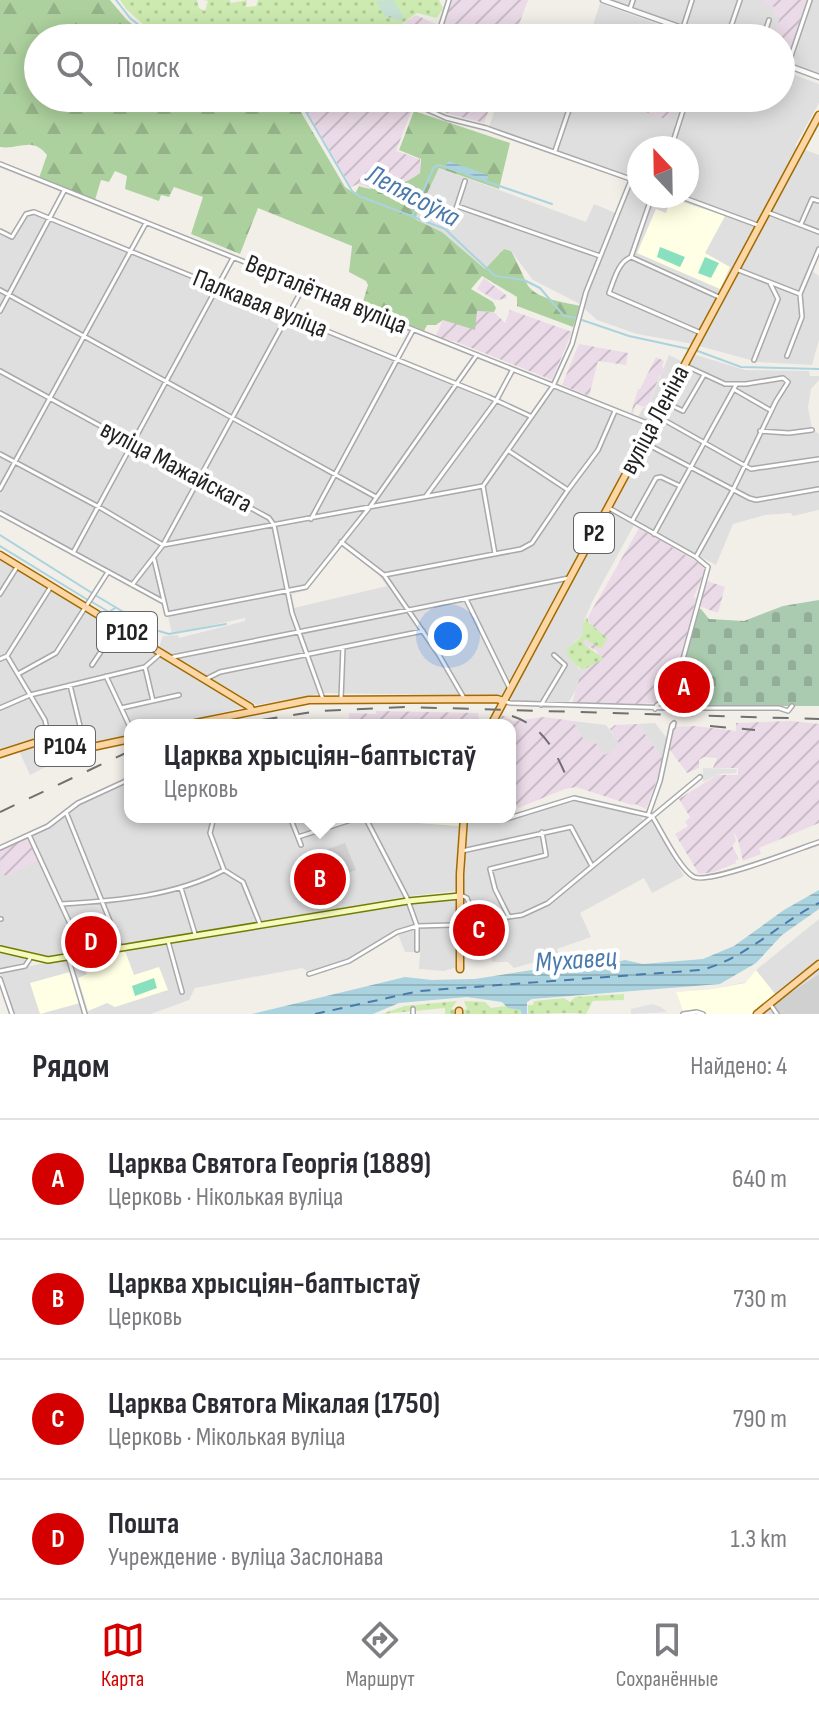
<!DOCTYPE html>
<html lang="ru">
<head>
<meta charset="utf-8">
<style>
  body { margin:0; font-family:"Sofia Sans Condensed",sans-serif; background:#f7f7f7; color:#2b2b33 }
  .compass { position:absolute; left:627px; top:136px; width:72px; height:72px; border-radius:50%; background:#fff; box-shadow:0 4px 20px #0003; rotate:338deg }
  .you { position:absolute; left:448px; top:636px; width:28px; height:28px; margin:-20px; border:6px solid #fff; border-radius:50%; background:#1a73e8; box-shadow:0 0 0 12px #1a73e833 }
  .badge { display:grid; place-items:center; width:52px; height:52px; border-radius:50%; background:#d40000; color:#fff; font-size:26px; font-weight:700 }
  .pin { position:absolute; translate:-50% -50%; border:4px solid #fff; box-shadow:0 2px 8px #0006 }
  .popup { position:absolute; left:124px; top:719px; width:392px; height:104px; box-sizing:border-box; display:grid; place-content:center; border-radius:16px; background:#fff; filter:drop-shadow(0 2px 6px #0005); font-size:26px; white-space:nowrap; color:#7c7c81 }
  .popup b { font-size:30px; color:#2b2b33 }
  .popup::after { content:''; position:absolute; left:50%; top:100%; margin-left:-16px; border:16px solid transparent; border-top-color:#fff }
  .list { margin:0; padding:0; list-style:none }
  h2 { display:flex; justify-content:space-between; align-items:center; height:104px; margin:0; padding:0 32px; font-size:34px }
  h2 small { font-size:26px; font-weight:400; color:#7c7c81 }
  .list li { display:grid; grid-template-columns:52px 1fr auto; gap:24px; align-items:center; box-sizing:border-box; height:120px; padding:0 32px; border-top:2px solid #e1e1e2 }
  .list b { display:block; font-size:30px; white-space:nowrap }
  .list p { margin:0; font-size:26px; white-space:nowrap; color:#7c7c81 }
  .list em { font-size:26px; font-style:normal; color:#7c7c81 }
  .icon { flex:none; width:44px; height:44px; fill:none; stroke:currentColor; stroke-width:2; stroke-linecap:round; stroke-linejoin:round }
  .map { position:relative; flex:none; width:819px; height:1014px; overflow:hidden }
  .search { position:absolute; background:#fff; box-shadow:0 4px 20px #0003; left:24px; right:24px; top:24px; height:88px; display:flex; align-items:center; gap:20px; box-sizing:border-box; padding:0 28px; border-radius:44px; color:#7c7c81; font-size:30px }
  .sheet { height:584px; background:#fff }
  nav { display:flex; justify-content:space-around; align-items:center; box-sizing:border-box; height:112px; border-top:2px solid #e1e1e2; background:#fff; font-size:22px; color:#7c7c81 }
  nav a { display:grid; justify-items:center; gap:4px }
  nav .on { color:#d40000 }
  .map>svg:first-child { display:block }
  .residential { fill:#e0dfdf; fill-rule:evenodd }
  .industrial { fill:url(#industrial-furrows) }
  .education { fill:#ffffe5 }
  .religious { fill:#d0d0d0 }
  .grass { fill:url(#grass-dots) }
  .forest { fill:url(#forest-firs) }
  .wetland { fill:url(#wetland-marsh) }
  .cemetery { fill:url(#cemetery-stones) }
  .pitch { fill:#88e0be }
  .parking { fill:#e2e2e2 }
  .water { fill:url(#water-rules) }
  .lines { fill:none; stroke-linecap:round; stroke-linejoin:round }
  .stream { stroke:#aad3df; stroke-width:2 }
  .ferry { stroke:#4a7aab; stroke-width:2; stroke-dasharray:10 8; stroke-linecap:butt }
  .minor-casing { stroke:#a9a9a9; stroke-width:6 }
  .tertiary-casing { stroke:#a9a9a9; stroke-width:7 }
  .secondary-casing { stroke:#707d05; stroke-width:8 }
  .primary-casing { stroke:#a06b00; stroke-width:9 }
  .minor { stroke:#fff; stroke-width:3 }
  .tertiary { stroke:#fff; stroke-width:4 }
  .secondary { stroke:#f7fabf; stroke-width:5 }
  .primary { stroke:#fcd6a4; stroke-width:6 }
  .rail { stroke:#707070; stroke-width:2; stroke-dasharray:16 16; stroke-linecap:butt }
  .labels { text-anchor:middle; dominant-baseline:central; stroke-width:8; stroke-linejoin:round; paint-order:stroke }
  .shield { fill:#fff; stroke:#646464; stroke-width:2 }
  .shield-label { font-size:24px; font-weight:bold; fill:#222 }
  .street-label { font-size:26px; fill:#222; stroke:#fff }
  .water-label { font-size:28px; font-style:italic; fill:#4a7aab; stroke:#fff }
</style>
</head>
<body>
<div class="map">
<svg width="819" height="1014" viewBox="0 0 819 1014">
  <defs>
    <pattern id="industrial-furrows" width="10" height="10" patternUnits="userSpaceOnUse" patternTransform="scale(2)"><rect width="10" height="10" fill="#ebdbe8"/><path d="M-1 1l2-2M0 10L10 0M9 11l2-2" fill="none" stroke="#c9bcc7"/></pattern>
    <pattern id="grass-dots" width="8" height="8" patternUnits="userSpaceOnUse" patternTransform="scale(2)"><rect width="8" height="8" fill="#cdebb0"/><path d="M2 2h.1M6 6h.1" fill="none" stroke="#b0c997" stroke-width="1.8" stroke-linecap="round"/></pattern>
    <pattern id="forest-firs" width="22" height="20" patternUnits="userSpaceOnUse" patternTransform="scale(2)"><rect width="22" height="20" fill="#add19e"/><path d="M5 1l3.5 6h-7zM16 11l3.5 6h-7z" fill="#95b388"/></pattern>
    <pattern id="wetland-marsh" width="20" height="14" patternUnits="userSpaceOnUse" patternTransform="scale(2)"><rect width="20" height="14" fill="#c6e0d4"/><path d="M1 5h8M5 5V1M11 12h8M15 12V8" fill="none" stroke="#aac0b6"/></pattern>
    <pattern id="cemetery-stones" width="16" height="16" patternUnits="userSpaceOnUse" patternTransform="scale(2)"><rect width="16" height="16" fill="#aacbaf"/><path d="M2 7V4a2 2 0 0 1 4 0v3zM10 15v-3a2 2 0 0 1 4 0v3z" fill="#92ae96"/></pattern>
    <pattern id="water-rules" width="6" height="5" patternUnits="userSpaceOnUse" patternTransform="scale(2)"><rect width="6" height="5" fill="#aad3df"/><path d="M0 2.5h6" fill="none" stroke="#92b5bf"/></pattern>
  </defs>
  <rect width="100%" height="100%" fill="#f2efe9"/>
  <path class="residential" d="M603 0H819V77L781 63V38H710Z
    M600 3 695 38H589Z
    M781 70 819 84V103L795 146 819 155V252L812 271 819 276V340L812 365 758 362 688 343 637 334 597 320 578 303 533 280 511 251 504 249 485 269 442 232 415 219 439 168 586 222 594 204 618 214 633 179 489 127 499 98H781ZM639 148H687V196H639Z
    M31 214 532 418 555 389 631 420 638 417 643 408 648 406 669 355 689 365 696 355 745 370 809 371 810 376H819V380L811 389 808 407 812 429 819 434V510L793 516 791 513 765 515 733 524 716 565 640 524 634 525 592 602 583 624V635L573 643 578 668 582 670 579 685 568 703H520L501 696 324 693 256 705 159 647 163 636 178 635 179 638 245 621V618L172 634 164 598 159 599 132 585 0 509V233L13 239 27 216ZM342 546 373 568 387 586 294 608 291 594 307 590Z
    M0 558 245 707 172 725H130V735L83 747 47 739 17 745 0 751Z
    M573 721 606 725 621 745 605 755 585 742Z
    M655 723 669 741 664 761 638 724Z
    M36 746H49L53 763 30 775 19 751Z
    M130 780V817H403L406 822 459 826 456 891 409 896 261 924 48 957 0 945V850L48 827 78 802Z
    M510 797 518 817 572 800 628 812 642 818 645 824 652 820 684 876 652 893 644 878 580 913 591 937 557 949 559 955 514 968 508 962H492L489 937 469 941 468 922H463L465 833 467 817H510Z
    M453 898 457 903V967L444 971 419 969 420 952H405L396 929 340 964 307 971 302 968 195 988 189 1000 151 1014H14L0 973 48 962Z
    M819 919V1014H684L676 992 712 989 746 982 756 970Z
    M0 952 24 958 25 962 0 969Z"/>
  <path class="industrial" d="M452 0H528L514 38H439Z
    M763 0H807L786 60 781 59V38H773L780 18 773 15 775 7 762 3Z
    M416 15 440 26 435 38H387L390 33 398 37 405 22Z
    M299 98H493L484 123 418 106 416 110 412 109 396 151 420 159V173L403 183H385L382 188 375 190 358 184 351 187Z
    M634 98H671L668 106 673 108 668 120 631 107Z
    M484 278 507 296 505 299 495 300 477 289Z
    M510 310 572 332 552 380 454 341 435 337 443 320 477 311 494 312 505 323Z
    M579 344 628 353 626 365 598 361 589 396 562 385Z
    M656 357 664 361 662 366 665 371 663 376 660 375 648 405 643 407 636 404 633 414 631 413 638 389H640Z
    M639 528 706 567 694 597 696 599 671 694 657 703 641 704 572 703 582 670 598 655 597 651 582 643 585 638 597 646 588 617Z
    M707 581 725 587 718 613 699 606Z
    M376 711 478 713 479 719 477 725H329V722L349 723V713L376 714Z
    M502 715 513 721 544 717 573 721 585 742 593 740 605 755 620 745 610 729 615 725 638 724 664 761 646 809 635 804 632 805 576 787 565 789 518 808 510 794V725H497Z
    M791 721 819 724V823L759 848 761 854 743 861 738 840 733 831 736 841 732 846 739 859 735 861 736 863 714 872 699 874 675 834 688 826 685 822 690 817 679 799 717 775H738V768H713L717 758 704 757 699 760V768L687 773 670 750 674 727 695 726 736 731V723Z
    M28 838 38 861 7 876 1 874 0 851Z"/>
  <path class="education" d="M671 198 725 216 705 253 730 267 720 289 637 253 656 209 666 213Z
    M403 817H460L459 826 405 822Z
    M125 951 134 975 159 967 168 990 115 1007 107 1003 88 1011 78 978 87 974 82 957Z
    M756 970 776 995 752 1014H707L696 1009 683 1011 676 992 712 989 745 983Z
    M70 972 80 1003 40 1014 30 983Z"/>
  <path class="religious" d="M345 843 356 870 314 888 305 871 309 869 304 858Z
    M488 922 490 935 469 941 468 925Z
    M819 974V1014H779L772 1005Z"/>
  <path class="grass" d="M120 0H197L199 8 205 11 208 1 204 0H230L231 3 247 0 246 7 256 6 258 0H439L443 8 437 18 417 13 404 22 397 33H390L387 38 285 36 288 38H159L126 9Z
    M587 617 589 623 607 638 603 647 599 648 585 639 583 643 604 659 582 670 570 659 566 650 583 635V624Z
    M624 994V1000L593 1001 586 1014C568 1012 548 1014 528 1014V1005H533L534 1001 564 998 570 1002 575 997Z
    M457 1001 451 1009H457L456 1014H445V1008L382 1014 404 1006Z
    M464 1001 485 1002 491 1008 505 1006 520 1010 522 1014H463V1010L467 1009Z"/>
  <path class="forest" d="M0 0H110L126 19 148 38H38V98H273L282 106 295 102 345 187 355 194 359 186C382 194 401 186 420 173L421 159 399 150 414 111 510 143 499 189 439 168 415 219 442 232 485 269 504 249 511 251C516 259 526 283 529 287 540 300 565 302 580 306L573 327 517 306V297L482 276 471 289 493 302 496 308 494 312 477 311 475 330 443 320 436 325H427L424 331 362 305 368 285 366 281 349 272 352 246 258 208 240 254 191 234 203 197 174 187 169 197 161 195 159 201 125 189 127 176 115 171 109 182 101 180 95 200 39 178 47 155C32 136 19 150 0 147Z"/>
  <path class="wetland" d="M393 0 403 15 401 21 385 16 376 1Z"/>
  <path class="cemetery" d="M819 600V706H674L697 609H701L709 619 744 621 783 606Z"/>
  <path class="pitch" d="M660 247 685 257 680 267 657 257Z
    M705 257 719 263 711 278 698 273Z
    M154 978 157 988 135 996 132 986Z"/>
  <path class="parking" d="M703 768 737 769 736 773 719 774 703 782Z
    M652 1004 661 1007 667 1012 631 1014V1009Z"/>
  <path class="water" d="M448 161 488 175 487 182 446 167Z
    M819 890V909L782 935 756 963 720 984 532 999 527 1002V1014H522L520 1010 508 1008 502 1002 467 997 399 1003 373 1014H252L405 977 432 980 475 979 557 966 607 964 625 960 643 964 703 959 734 946 784 910Z"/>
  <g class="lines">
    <path class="stream" d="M116 0 130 18 155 38
      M298 98 352 191 359 196 445 229 495 276 524 280 540 288 564 316 577 318
      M466 174 479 179
      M485 181 552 204
      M412 216 434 167 439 165 460 172
      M582 320 629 336 689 349
      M695 350 741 367 819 369
      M0 535 92 593
      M0 546 88 600
      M95 595 152 629 169 634 226 624
      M92 602 109 612 115 608"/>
    <path class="ferry" d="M315 1014 419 991 701 970C745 959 779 923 819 903"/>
    <defs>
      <path id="minor" d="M630 9 633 0
        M683 28 692 0
        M437 38 449 0
        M727 38 740 0
        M763 38 769 20
        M788 65 810 0
        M428 110 446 118 486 128 639 182
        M671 148 687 98
        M555 151 573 98
        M0 164 652 425
        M679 196 760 226
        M457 206 600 256
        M767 212 819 232
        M801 224 812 199 819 201
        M450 227 465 181
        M0 231 12 237 26 214 34 212 489 397 530 416
        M631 257 652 196
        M736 269 800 294
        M0 290 376 497
        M0 311 64 191
        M701 333 609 293C614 280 618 262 631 257L721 298
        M787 356 802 317 800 294 819 249
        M754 360 778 299 770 283
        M684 365 725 384H746L783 378 788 382 776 401 733 490 696 557
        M0 371 269 518 274 525 292 613 323 699
        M735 390 770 410
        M667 403 683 411 704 375
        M657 416 751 469 819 459
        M760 431 789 433 812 430
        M643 442 749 498 756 500 819 489
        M0 454 99 507 163 545 483 486 553 386 572 344 586 292 631 180
        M483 486 495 554
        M0 489 146 223
        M568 490 598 450 615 411
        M426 496 496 401 512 371
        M609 508 696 557 708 567 673 696 657 705 655 709
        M0 513 162 601
        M311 519 413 330
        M632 521 656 478 661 477 680 486
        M654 534 736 385
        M341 542 384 575 439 655 464 698
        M73 553 233 258
        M154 559 167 614 306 587 369 508 476 356
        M384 575 521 549 532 543 568 490 509 451
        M132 585 163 545 304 286
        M0 594 17 567
        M466 599 510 689
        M7 656 45 720 50 743
        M173 657 569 578
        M0 659 7 656 50 588
        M92 665 118 626
        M145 667 153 701
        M18 674 56 653 108 572
        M106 676 130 727
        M206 679 220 672 423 631
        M70 685 80 726 88 746
        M673 696V708H779L788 711 792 706
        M341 699 343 647
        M504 701 510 703 673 708
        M541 705 565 665 554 655
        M0 708 30 695 145 667 161 653
        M121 708 179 695
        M66 812 120 946
        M648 815 660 781 672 725 674 723 673 727
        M214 817 210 833 224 870 243 882 260 924
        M290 817 301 845
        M365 817 407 898 417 926V950
        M506 819 574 798 652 816C661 830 680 870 694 877 710 884 798 849 819 842
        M29 835 84 954
        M298 837 360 817
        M0 848 48 826 78 803 130 779
        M462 851 571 827 592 866
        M181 888 195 934
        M461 895 467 898 476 922
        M61 904C116 901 175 896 224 870
        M509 917 495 889 490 869 546 855 542 832
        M0 919H1
        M466 923 522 915 548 903 700 777
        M168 941 182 992
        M68 957 85 1014
        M0 971 25 966 31 957
        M309 974 349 961 397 932 417 926 454 925
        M0 979 12 1014
        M770 1004 777 1014
        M413 1009V1014
        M683 1014 697 1012 703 1014"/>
      <path id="tertiary" d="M603 0 710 38
        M781 63 819 77"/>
      <path id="secondary" d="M0 949 48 960 408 901 460 896"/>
      <path id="primary" d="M0 555 250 707 252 711
        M186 725 309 700 497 699 504 701
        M491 725 819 115
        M0 754 34 743 83 749 130 739
        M460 969V874L464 817
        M459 1014V1011
        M757 1014 819 964"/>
    </defs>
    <use href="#minor" class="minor-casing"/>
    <use href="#tertiary" class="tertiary-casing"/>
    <use href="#secondary" class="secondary-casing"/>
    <use href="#primary" class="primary-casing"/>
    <use href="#minor" class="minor"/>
    <use href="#tertiary" class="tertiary"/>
    <use href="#secondary" class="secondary"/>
    <use href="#primary" class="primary"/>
    <path class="rail" d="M512 716C546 727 557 755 570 785
      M230 725 319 711 406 707 819 719
      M710 726 755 730
      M0 812 130 751"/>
  </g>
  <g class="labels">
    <g class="shield">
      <rect x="574" y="513" width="40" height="40" rx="6"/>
      <rect x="97" y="612" width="60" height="40" rx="6"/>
      <rect x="35" y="726" width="60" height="40" rx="6"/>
    </g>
    <g class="shield-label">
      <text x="594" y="533">Р2</text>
      <text x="127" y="632">Р102</text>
      <text x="65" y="746">Р104</text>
    </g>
    <g class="street-label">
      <text transform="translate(326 295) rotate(22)">Верталётная вуліца</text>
      <text transform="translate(260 304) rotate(22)">Палкавая вуліца</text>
      <text transform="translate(655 420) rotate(-62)">вуліца Леніна</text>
      <text transform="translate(176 467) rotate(28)">вуліца Мажайскага</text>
    </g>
    <g class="water-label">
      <text transform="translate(413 196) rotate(28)">Лепясоўка</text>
      <text transform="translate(576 960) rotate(-4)">Мухавец</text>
    </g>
  </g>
</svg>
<svg class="compass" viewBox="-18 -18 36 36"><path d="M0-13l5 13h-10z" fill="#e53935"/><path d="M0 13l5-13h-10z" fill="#7c7c81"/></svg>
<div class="you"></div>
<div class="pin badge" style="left:684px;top:687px">A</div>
<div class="pin badge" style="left:320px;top:879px">B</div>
<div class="popup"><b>Царква хрысціян-баптыстаў</b>Церковь</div>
<div class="pin badge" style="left:479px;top:930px">C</div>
<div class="pin badge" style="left:91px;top:942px">D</div>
<div class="search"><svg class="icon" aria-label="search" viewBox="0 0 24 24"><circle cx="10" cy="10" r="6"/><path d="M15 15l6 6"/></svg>Поиск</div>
</div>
<section class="sheet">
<h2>Рядом<small>Найдено: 4</small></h2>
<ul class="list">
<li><span class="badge">A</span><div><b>Царква Святога Георгія (1889)</b><p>Церковь · Ніколькая вуліца</p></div><em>640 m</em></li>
<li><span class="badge">B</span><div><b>Царква хрысціян-баптыстаў</b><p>Церковь</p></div><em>730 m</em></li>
<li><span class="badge">C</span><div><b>Царква Святога Мікалая (1750)</b><p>Церковь · Міколькая вуліца</p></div><em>790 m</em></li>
<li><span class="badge">D</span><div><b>Пошта</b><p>Учреждение · вуліца Заслонава</p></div><em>1.3 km</em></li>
</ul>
</section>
<nav>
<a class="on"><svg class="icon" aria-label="map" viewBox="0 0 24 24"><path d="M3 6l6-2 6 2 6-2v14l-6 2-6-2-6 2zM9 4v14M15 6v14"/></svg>Карта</a>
<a><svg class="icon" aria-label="directions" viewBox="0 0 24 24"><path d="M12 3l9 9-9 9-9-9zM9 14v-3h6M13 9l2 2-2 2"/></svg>Маршрут</a>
<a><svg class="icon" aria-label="saved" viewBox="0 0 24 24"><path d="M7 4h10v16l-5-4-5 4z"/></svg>Сохранённые</a>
</nav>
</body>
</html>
